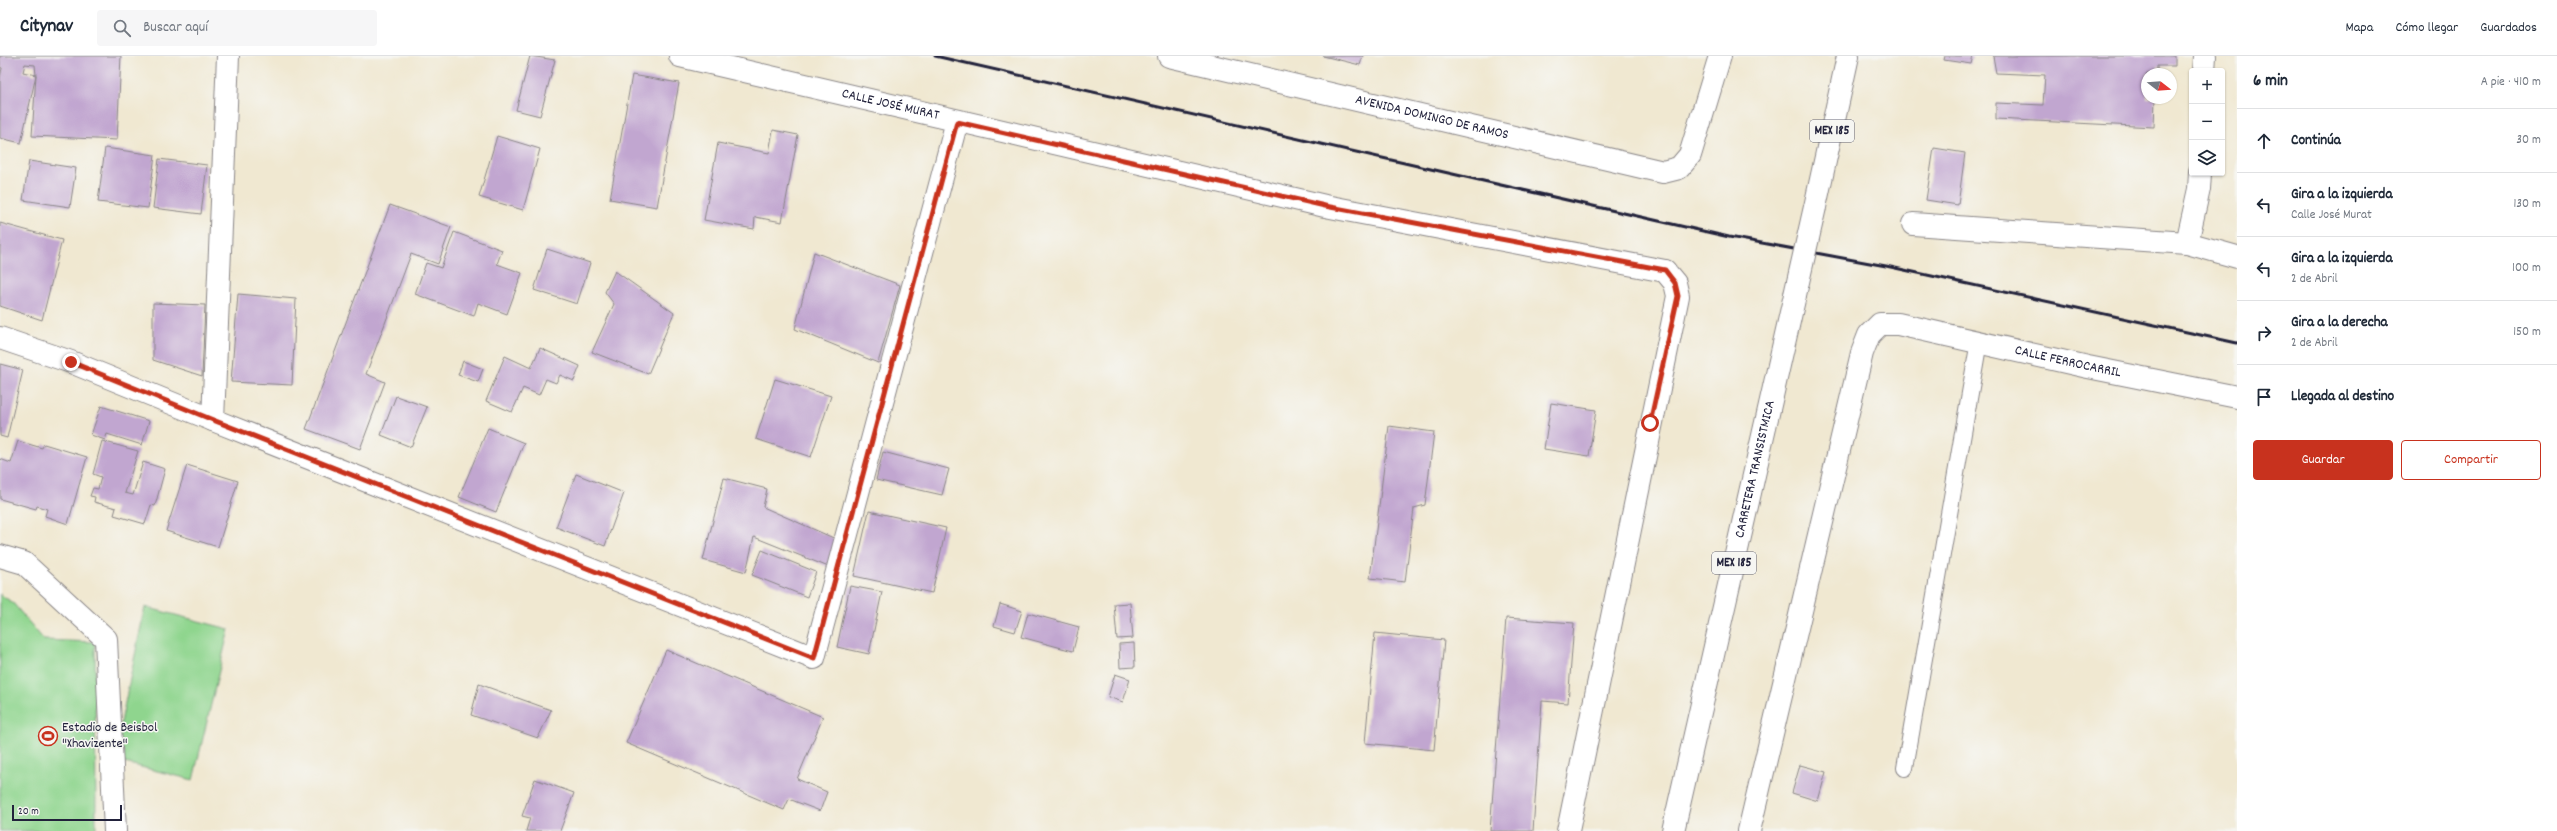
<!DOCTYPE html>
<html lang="es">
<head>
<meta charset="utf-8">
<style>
  body { margin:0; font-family:Dekko,sans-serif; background:#f6f6f7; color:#1f2937 }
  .controls { position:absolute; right:12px; top:12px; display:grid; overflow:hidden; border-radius:4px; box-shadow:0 1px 3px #0004 }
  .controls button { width:36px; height:36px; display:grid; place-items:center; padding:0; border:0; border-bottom:1px solid #e0e1e3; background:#fff; color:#1f2937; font:20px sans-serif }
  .compass { position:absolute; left:2141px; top:12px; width:36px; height:36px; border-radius:50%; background:#fff; box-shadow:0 1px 3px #0004; rotate:107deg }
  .scale { position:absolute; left:12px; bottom:10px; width:110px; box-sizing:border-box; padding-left:4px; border:2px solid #22223b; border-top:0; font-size:11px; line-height:14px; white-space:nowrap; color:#22223b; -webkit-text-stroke:3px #f6f6f2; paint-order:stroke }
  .stop { position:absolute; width:12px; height:12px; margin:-9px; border:3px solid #c8321e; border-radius:50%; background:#fff }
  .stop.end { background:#c8321e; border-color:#fff; box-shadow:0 1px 4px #0008 }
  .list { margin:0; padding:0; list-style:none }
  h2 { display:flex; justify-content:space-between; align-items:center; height:52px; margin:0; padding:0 16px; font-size:17px }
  h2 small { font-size:13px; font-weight:400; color:#747a83 }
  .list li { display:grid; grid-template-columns:26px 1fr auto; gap:12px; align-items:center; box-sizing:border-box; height:64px; padding:0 16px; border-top:1px solid #e0e1e3 }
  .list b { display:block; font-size:15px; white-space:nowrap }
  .list p { margin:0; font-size:13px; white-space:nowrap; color:#747a83 }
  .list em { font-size:13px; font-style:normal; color:#747a83 }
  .actions { display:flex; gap:8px; padding:12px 16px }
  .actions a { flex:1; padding:9px 0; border:1px solid #c8321e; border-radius:4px; text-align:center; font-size:14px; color:#c8321e }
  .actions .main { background:#c8321e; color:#fff }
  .icon { flex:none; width:22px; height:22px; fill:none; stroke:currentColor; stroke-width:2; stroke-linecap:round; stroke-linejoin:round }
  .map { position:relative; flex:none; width:2237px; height:775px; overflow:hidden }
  header { display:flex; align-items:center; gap:24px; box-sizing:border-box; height:56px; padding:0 20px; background:#fff; border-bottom:1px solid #e0e1e3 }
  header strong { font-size:19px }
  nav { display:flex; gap:22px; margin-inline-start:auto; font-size:14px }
  .search { width:280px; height:36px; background:#f6f6f7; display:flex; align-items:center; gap:10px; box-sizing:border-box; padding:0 14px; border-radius:4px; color:#747a83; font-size:15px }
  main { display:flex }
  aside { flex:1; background:#fff }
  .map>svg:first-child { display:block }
  .green { fill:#8fd58e; stroke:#587c64 }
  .building { fill:#c1a6d0 }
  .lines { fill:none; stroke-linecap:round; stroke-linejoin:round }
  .lane-casing { stroke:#898586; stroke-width:18 }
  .street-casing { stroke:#898586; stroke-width:24 }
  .secondary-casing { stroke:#898586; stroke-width:24 }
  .primary-casing { stroke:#898586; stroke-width:24 }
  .lane { stroke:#fff; stroke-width:16 }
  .street { stroke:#fff; stroke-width:22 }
  .secondary { stroke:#fff; stroke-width:22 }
  .primary { stroke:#fff; stroke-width:22 }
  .rail { stroke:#22223b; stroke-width:3 }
  .primary-bridge-casing { stroke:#898586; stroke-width:24; stroke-linecap:butt }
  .primary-bridge { stroke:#fff; stroke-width:22 }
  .route { stroke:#c8321e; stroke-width:5 }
  .labels { text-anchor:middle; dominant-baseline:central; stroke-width:3; stroke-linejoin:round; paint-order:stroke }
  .shield { fill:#f6f6f2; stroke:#626272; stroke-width:1 }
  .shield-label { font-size:13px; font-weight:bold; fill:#22223b }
  .street-label { font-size:14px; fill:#22223b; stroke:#f6f6f2 }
  .poi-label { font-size:14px; fill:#22223b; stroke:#f6f6f2; text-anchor:start }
</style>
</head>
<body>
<header>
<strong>Citynav</strong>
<div class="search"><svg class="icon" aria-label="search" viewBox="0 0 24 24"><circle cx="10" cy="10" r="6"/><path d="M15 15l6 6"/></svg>Buscar aquí</div>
<nav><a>Mapa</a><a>Cómo llegar</a><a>Guardados</a></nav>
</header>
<main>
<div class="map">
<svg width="2237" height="775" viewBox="0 0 2237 775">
  <rect width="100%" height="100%" fill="#f6f6f2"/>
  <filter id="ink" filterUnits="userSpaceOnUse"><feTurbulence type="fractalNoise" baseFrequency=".025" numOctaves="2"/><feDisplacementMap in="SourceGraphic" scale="8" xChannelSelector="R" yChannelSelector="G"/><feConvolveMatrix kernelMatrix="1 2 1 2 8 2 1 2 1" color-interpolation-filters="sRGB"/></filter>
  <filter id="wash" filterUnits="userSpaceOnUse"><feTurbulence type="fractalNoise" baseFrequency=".012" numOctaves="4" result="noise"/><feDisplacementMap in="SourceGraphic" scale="16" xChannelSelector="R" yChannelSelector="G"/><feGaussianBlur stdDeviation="0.9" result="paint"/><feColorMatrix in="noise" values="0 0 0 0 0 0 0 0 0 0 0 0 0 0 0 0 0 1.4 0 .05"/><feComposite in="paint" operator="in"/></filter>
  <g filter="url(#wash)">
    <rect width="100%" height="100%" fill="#f0e8d1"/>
    <path class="green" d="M0 538 13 547 44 584 95 586 96 775H0Z
      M145 551 229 573 193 724 113 704Z"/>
    <g id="blocks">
      <path class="building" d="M0 0H121L117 84 32 80 36 19 35 9 25 8 23 16 36 19 21 87 0 82V22L2 12 0 11Z
        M530 0 555 4 540 60 516 54Z
        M1323 0H1363L1360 9Z
        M1945 0H1973L1971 8 1944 4Z
        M1993 0H2175V10H2157V18H2147V42H2155L2154 71 1996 63V47L2043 49 2045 19 1996 17Z
        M632 19 679 27 657 151 610 143Z
        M773 74 798 79 782 166 755 161 754 173 704 164 718 87 769 97Z
        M497 80 540 93 523 154 479 141Z
        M105 92 155 99 148 152 98 146Z
        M1934 92 1965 97 1958 149 1926 144Z
        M159 103 207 109 201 158 153 152Z
        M29 105 76 112 70 151 23 144Z
        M390 149 451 171 438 208 411 198 366 318 385 326 360 393 306 373Z
        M0 167 62 184 42 264 0 250Z
        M454 176 502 194 497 208 522 217 507 258 478 247 474 260 415 238 426 207 441 212Z
        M547 193 590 207 577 248 534 234Z
        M814 196 900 229 878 307 795 273Z
        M615 215 674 257 648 318 592 296 614 248 605 236Z
        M238 238 296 243 292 329 231 326Z
        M153 247 205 249 202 320 153 304Z
        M540 292 580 310 574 325 560 319 556 327 546 323 539 339 523 332 512 356 486 345 505 300 531 312Z
        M463 305 483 313 478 326 458 319Z
        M0 308 23 314 7 382 0 380Z
        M775 323 831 340 811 401 756 383Z
        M396 340 427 351 411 391 381 379Z
        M1551 347 1596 354 1589 400 1544 393Z
        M101 350 149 365 142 389 107 378 105 384 91 379Z
        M1389 370 1434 376 1425 449 1414 452 1405 526 1370 522Z
        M488 372 524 387 496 456 459 441Z
        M18 385 42 392 44 388 87 401 68 468 45 460 47 453 37 450 36 453 0 443V403L11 407Z
        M102 385 138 395 125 437 133 439 143 406 165 413 155 450 151 449 145 468 114 459 116 452 94 446 95 441 90 440 93 432 98 433 101 421 93 418Z
        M883 396 949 413 942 439 876 424Z
        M187 409 238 425 218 491 166 475Z
        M576 418 624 437 605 490 556 471Z
        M724 422 767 433 763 451 838 484 831 512 754 481 746 516 703 504Z
        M869 455 946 472 932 537 854 520Z
        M762 494 816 516 807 541 752 519Z
        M850 530 882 536 869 598 837 591Z
        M1130 547 1133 582 1117 583 1114 548Z
        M1000 548 1022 555 1015 576 994 570Z
        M1028 557 1079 571 1073 595 1021 581Z
        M1506 562 1574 567 1568 647 1542 645 1533 775H1490Z
        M1375 577 1444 584 1434 694 1365 687Z
        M1134 587 1135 611 1120 612 1119 588Z
        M666 594 823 661 797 723 827 736 820 755 789 743 784 754 626 687Z
        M1115 618 1130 623 1123 646 1108 641Z
        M479 628 551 654 538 682 471 659Z
        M1800 709 1826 716 1818 745 1792 737Z
        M535 723 574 737 560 775H526L530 762 522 760Z"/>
    </g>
  </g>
  <g filter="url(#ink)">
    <use href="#blocks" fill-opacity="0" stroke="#898586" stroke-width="1"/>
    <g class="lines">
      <defs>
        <path id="lane" d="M1905 712 1979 285"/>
        <g id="street">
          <path d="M2204 15 2205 0"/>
          <path d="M1913 168 2187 187 2237 201"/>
          <path d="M2187 187 2199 133 2200 117"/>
          <path d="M0 282 71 306 213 364 814 602 957 65"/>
          <path d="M213 364 228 0"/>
          <path d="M0 500 24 507 106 583 115 775"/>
          <path d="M1568 775 1678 240 1675 227 1665 215"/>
          <path id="s1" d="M1749 775 1862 297 1869 279 1880 268H1898L2088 311 2237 341"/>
        </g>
        <g id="secondary">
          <path id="s2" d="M680 0 1325 150 1665 215"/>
          <path id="s3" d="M1169 0 1663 116 1679 112 1690 99 1720 0"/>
        </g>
        <g id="primary">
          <path d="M1815 151 1848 0"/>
          <path id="s4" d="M1673 775 1795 239"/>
        </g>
      </defs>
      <use href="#lane" class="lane-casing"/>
      <use href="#street" class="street-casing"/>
      <use href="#secondary" class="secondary-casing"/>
      <use href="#primary" class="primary-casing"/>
      <use href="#lane" class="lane"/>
      <use href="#street" class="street"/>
      <use href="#secondary" class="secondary"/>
      <use href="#primary" class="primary"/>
      <path class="rail" d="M935 0 1729 181 1886 210 2237 287"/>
      <defs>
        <path id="primary-bridge" d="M1795 239 1815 151"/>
      </defs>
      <use href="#primary-bridge" class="primary-bridge-casing"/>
      <use href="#primary-bridge" class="primary-bridge"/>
    </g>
  </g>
  <g class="lines" filter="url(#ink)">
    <path class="route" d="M71 306 213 364 814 602 957 66 1325 150 1665 214 1675 227 1678 240 1650 367"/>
  </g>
  <defs>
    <symbol id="stadium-ring" viewBox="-11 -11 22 22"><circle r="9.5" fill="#f6f6f2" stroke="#c8321e" stroke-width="1.5"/><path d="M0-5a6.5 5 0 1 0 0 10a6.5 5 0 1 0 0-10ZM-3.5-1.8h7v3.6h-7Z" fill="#c8321e"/></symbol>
  </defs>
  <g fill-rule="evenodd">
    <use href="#stadium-ring" x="37" y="669" width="22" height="22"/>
  </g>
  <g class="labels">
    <g class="shield">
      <rect x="1810" y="64" width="44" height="22" rx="3"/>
      <rect x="1712" y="496" width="44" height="22" rx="3"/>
    </g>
    <g class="shield-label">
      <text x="1832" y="75">MEX 185</text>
      <text x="1734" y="507">MEX 185</text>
    </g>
    <g class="street-label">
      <text stroke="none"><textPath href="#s2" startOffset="216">CALLE JOSÉ MURAT</textPath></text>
      <text stroke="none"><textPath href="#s3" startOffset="270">AVENIDA DOMINGO DE RAMOS</textPath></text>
      <text stroke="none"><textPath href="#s1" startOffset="718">CALLE FERROCARRIL</textPath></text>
      <text stroke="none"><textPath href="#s4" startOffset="371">CARRETERA TRANSISTMICA</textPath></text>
    </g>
    <g class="poi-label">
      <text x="62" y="672">Estadio de Beisbol<tspan x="62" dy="16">"Xhavizente"</tspan></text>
    </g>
  </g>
</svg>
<div class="controls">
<button>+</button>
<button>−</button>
<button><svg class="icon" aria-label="layers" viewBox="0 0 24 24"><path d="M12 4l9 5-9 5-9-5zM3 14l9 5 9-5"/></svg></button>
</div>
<svg class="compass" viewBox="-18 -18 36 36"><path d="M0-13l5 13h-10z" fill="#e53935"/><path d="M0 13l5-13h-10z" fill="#747a83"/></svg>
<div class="scale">20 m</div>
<div class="stop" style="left:1650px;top:367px"></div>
<div class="stop end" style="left:71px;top:306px"></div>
</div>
<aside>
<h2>6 min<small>A pie · 410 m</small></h2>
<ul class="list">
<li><svg class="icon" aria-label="ahead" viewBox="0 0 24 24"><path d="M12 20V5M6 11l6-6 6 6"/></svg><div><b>Continúa</b></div><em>30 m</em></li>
<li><svg class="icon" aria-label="left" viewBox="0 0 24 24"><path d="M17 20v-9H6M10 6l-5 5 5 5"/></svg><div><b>Gira a la izquierda</b><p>Calle José Murat</p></div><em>130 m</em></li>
<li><svg class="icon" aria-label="left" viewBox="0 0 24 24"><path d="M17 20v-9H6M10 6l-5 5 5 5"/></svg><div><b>Gira a la izquierda</b><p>2 de Abril</p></div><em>100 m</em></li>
<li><svg class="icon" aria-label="right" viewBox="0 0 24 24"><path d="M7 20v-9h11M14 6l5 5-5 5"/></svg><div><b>Gira a la derecha</b><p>2 de Abril</p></div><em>150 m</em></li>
<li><svg class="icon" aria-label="arrive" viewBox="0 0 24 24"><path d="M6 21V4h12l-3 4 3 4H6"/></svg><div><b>Llegada al destino</b></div></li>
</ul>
<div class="actions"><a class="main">Guardar</a><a>Compartir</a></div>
</aside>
</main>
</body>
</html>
